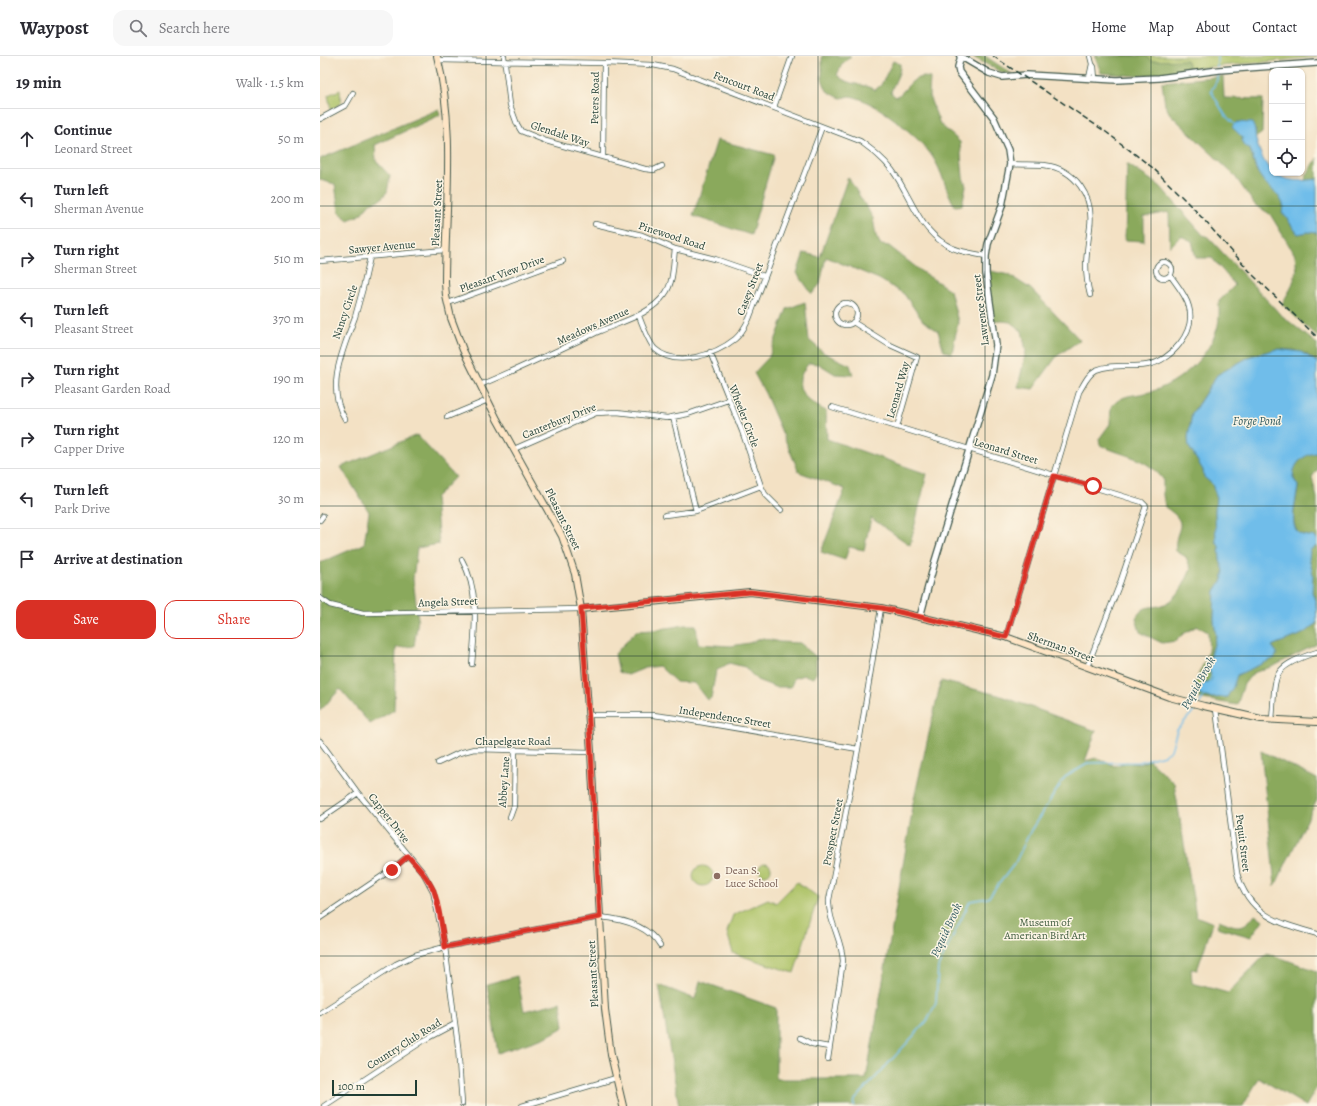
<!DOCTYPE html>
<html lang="en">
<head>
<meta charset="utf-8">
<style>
  body { margin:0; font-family:Alegreya,serif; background:#f7f7f7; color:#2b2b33 }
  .controls { position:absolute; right:12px; top:12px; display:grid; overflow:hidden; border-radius:8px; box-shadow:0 1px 3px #0004 }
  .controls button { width:36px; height:36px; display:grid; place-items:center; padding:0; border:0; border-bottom:1px solid #e1e1e2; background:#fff; color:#2b2b33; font:20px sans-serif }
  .scale { position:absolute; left:12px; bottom:10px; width:85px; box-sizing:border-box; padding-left:4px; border:2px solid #1f3d34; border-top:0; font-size:11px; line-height:14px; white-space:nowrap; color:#1f3d34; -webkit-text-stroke:3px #fcf5e5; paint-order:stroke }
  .stop { position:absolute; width:12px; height:12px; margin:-9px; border:3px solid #d93025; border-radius:50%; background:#fff }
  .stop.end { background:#d93025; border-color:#fff; box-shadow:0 1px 4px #0008 }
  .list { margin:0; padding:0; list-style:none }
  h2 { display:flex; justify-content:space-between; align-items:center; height:52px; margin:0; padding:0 16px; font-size:17px }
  h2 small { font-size:13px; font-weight:400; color:#7c7c81 }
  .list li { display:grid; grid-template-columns:26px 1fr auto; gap:12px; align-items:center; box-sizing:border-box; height:60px; padding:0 16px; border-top:1px solid #e1e1e2 }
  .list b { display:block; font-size:15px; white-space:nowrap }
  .list p { margin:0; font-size:13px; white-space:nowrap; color:#7c7c81 }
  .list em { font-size:13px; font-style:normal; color:#7c7c81 }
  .actions { display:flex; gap:8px; padding:12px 16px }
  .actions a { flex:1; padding:9px 0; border:1px solid #d93025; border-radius:12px; text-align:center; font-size:14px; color:#d93025 }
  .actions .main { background:#d93025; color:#fff }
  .icon { flex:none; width:22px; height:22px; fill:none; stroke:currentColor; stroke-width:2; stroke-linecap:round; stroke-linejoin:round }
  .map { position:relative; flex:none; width:997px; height:1050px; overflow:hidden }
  header { display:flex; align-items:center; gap:24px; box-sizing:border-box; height:56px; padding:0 20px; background:#fff; border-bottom:1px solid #e1e1e2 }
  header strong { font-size:19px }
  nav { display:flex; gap:22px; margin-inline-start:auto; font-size:14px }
  .search { width:280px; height:36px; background:#f7f7f7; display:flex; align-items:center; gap:10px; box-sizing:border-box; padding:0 14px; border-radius:12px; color:#7c7c81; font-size:15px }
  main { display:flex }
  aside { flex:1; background:#fff }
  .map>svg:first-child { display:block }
  .green { fill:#adc367; stroke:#66804e }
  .forest { fill:#8aa95c; stroke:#547348 }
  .water { fill:#70bdea; stroke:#487d8f }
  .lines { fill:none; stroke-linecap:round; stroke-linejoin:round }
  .stream { stroke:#70bdea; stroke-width:1.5 }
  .minor-casing { stroke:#3f564a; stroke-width:6 }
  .tertiary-casing { stroke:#3f564a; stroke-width:8 }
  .secondary-casing { stroke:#3f564a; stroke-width:8 }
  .minor { stroke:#fff; stroke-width:4.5 }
  .tertiary { stroke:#fff; stroke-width:5.5 }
  .secondary { stroke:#fee5c5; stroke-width:6 }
  .rail { stroke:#1f3d34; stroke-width:1.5; stroke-dasharray:6 3; stroke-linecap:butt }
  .route { stroke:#d93025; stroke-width:5 }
  .grid { fill:none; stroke:#1f3d34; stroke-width:1; stroke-opacity:0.55 }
  .education-dot { fill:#8d6e63; stroke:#fcf5e5; stroke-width:1.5 }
  .labels { text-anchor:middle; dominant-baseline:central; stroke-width:3; stroke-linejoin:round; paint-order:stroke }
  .street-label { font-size:11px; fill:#1f3d34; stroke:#fcf5e5 }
  .education-label { font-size:11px; fill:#785e54; stroke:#fcf5e5; text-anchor:start }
  .park-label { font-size:11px; fill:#425e41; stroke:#fcf5e5 }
  .water-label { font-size:12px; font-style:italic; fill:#335d62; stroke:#fcf5e5 }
</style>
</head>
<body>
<header>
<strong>Waypost</strong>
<div class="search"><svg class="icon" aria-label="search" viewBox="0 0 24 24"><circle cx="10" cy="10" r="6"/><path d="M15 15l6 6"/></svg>Search here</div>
<nav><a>Home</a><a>Map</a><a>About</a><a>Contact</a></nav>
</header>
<main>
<aside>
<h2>19 min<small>Walk · 1.5 km</small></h2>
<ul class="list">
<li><svg class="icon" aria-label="ahead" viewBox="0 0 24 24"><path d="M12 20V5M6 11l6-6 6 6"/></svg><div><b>Continue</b><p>Leonard Street</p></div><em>50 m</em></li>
<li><svg class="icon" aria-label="left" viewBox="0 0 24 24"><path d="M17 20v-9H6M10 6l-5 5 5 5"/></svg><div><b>Turn left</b><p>Sherman Avenue</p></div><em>200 m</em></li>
<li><svg class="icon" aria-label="right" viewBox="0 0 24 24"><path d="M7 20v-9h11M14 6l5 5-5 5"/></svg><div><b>Turn right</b><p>Sherman Street</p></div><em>510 m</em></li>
<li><svg class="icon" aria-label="left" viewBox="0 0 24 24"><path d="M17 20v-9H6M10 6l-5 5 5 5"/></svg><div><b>Turn left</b><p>Pleasant Street</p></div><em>370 m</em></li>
<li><svg class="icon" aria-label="right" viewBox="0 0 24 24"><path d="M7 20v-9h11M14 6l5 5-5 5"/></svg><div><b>Turn right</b><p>Pleasant Garden Road</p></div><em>190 m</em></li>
<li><svg class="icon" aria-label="right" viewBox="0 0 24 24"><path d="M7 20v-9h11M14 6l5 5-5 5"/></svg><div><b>Turn right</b><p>Capper Drive</p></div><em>120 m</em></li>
<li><svg class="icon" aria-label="left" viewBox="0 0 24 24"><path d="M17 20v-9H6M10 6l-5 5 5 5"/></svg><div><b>Turn left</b><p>Park Drive</p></div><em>30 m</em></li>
<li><svg class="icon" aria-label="arrive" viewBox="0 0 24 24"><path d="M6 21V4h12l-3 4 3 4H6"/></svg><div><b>Arrive at destination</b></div></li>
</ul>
<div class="actions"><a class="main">Save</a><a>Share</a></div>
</aside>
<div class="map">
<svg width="997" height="1050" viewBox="0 0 997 1050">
  <rect width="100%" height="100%" fill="#fcf5e5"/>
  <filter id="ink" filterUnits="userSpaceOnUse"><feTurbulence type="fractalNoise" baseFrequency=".025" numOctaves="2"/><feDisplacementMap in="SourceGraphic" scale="8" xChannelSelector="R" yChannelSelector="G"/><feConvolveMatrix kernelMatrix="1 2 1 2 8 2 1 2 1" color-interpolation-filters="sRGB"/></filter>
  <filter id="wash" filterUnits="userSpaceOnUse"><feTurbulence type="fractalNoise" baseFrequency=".012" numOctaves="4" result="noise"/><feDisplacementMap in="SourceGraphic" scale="16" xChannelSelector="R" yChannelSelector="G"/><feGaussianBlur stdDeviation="0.9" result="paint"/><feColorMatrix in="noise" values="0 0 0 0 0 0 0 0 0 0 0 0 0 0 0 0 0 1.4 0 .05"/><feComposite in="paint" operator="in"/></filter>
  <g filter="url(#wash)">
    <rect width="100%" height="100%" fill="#f3e1c4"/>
    <path class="green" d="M795 0H997V1L815 18Z
      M20 34 21 47 11 54 8 39Z
      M439 813a6 6 0 1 1 12 0a6 6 0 1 1-12 0Z
      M373 820a10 10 0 1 1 20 0a10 10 0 1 1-20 0Z
      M477 826 498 841 474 917 413 897 407 876 413 859 448 843 456 847Z"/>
    <path class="forest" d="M502 0H531L522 8 517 19C530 31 541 26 555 34L561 29 573 5 580 8C581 19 573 26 571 37L576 41C589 33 592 17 610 22L609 40 620 68 640 86 643 121 646 130 642 149 635 150C625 134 623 116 612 100 598 80 555 44 530 40 528 40 524 42 521 42 517 41 511 37 507 35L502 23Z
      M651 0H665L692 18 683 17Z
      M775 0H826L831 5 866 4 871 16 818 20 781 17Z
      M903 20 904 42 943 43 942 77 935 82 936 74 922 81 923 89 930 93C932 99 933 106 935 112 941 127 969 138 962 156 968 163 972 171 978 178L988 176 997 177V281L962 248 971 232 977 215 975 199 950 158 935 149 914 119 850 58 845 49 842 26Z
      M119 53 120 59 55 89 56 105 70 120 67 136 61 143 50 147 40 159 28 164 19 156 15 128 0 124V103Z
      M397 84 454 99 431 179 373 160Z
      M997 102V123L985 125 986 121Z
      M807 108 840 130 883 179 888 181 960 258 997 288V306L986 298 973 294 957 293 931 300 897 319 872 357 868 382 869 391 883 414 884 421 892 428 896 439 895 455 896 486 899 490 900 503 904 515 902 524 895 535 894 563 896 581 888 610 892 622 890 626 883 628 889 642 907 641 917 619 956 595 952 590C967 582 986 581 997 566V588L954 610 933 617 924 628 917 649 878 642C868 628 886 609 888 595 889 589 888 582 888 576L877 570 863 578 856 585 842 587 820 576 816 562C825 546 832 554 845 548 859 542 865 526 871 513L866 501 856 495C853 471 873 470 845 451L843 439V423C825 400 805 401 780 389L779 383 790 368 791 351C804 336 815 341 833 335 860 326 886 303 896 276 900 266 899 255 899 245L915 229 892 202H876L872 185 861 180 850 191 849 156 824 161V185L805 184Z
      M528 121 553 162 556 180 561 189 569 190 602 216 630 234 638 266 632 297 624 295 618 275 603 265 584 238 559 223 506 201 500 228 492 238 477 217 484 197 500 201Z
      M666 214 689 219 711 233 760 284 737 300 713 333 698 331 706 295 702 275 690 266 673 264Z
      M485 246 489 284 504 297 530 309 533 319 515 318 499 308 489 307C469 330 484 344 506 355L507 383 607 418 590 489 551 462 544 494 529 491 525 504 501 496 525 433 479 416 445 337 434 317 449 301 467 253Z
      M97 379 135 421 115 442 119 488 97 492 93 523 98 563 94 590 76 592 74 654 50 668 20 633 0 655V507L44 488 49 456 21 411Z
      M990 397H997V414L992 421 997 442V483L978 477C969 462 977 446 978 430 968 415 976 406 990 397Z
      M997 490V557L992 535 993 518 989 503 990 493Z
      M365 569H376L378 588 411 590 429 587 443 582 459 586 480 587 496 601V617L493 622 484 619 474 622 471 631H455L437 624 425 611 409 607 396 615 391 642 387 644 374 627 356 626 339 610 325 612 308 619 299 616 295 598 316 575 334 574Z
      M621 625 678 639 776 675 765 705 776 702 795 710 806 706 819 708 829 704 854 727 876 860 893 867 877 914 871 913 872 927 908 937 947 897 997 915V1031L986 1050 939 1022 923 1050H359L339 929 375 943 380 925 456 952V1023H546L592 757 591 756Z
      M941 695 997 723V744L955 830Z
      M935 858 943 864 931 881 897 871 899 864C916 871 923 875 935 858Z
      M197 920 204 955 241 946 244 971 226 981 178 997 167 928Z"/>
    <path class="water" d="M917 66 932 67C937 76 934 79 937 87 947 121 963 128 997 123V177L988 176 978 178C972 171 968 163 962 156L964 151C959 136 951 135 942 123 935 114 934 104 930 93L923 89 922 81 912 71Z
      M957 293 981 296 997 306V397C984 398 973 407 973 422L978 430C977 442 967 470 980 478 984 480 990 480 995 481L997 483V490L990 494 989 503 993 518 992 536 996 547 997 566C986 581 967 582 952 590L957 597 955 602 917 619 913 631 907 641 890 642 879 639V633L883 628 890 626 892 622 888 610 896 581 894 563 895 535 902 524 904 515 900 503 899 490 896 486 895 455 896 439 892 428 884 421 883 414 869 391 868 382 872 358 897 319 931 300Z"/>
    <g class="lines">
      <path class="stream" d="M897 12V0
        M897 16V24L891 35 905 59 915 69
        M889 627 892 619
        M880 647 884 640
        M534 1050 535 1044 607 965 616 947 618 911 650 845 668 842 695 807 711 774 745 721 769 707 819 706 844 699 851 694 857 674 878 650"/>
    </g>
  </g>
  <g filter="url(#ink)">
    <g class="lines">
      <defs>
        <path id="minor" d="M184 0 190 49 197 68 201 75 226 85 325 113 334 114 342 110
          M770 0 772 8
          M118 4 284 7 333 9 353 13 540 85C552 94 563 102 572 114 590 138 598 172 625 188 637 196 652 197 666 200
          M769 22 772 8 774 11 775 23
          M454 51 472 0
          M0 63 26 49 33 37
          M283 101 284 7
          M690 108C701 109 713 108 724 109 756 113 774 141 770 171 767 198 763 211 770 239
          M275 168 322 179 355 193 395 203 444 220
          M0 205 125 194
          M836 214a8 8 0 1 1 16 0a8 8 0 1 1-16 0Z
          M128 247 243 205
          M515 258a11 11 0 1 1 22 0a11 11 0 1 1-22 0Z
          M319 260C322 268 329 287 335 293 356 312 395 299 415 283 421 278 425 271 429 263L502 71
          M533 266 568 288 597 301 577 371
          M390 296 422 375 441 430 445 438 461 454
          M160 329C201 312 240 293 280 275 303 265 330 259 345 238 354 226 353 207 355 193
          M512 351 822 446 826 450 800 527 767 611
          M127 361 168 344
          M353 361 376 455
          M25 363C5 330 23 294 35 261 41 241 46 221 50 201
          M194 393 276 357 297 356 347 362 368 358 408 344
          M345 459 376 455 441 430
          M0 464 3 460
          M142 504C160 536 155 572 152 608
          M0 542 10 549 43 557 261 553
          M686 581 759 336C764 328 768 318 776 314 792 307 810 312 827 309 851 305 876 276 869 251 866 239 857 229 850 219
          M896 653 917 817C929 860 959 867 997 878
          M268 659H333L356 662 538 693
          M952 664C956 618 949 612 997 596
          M0 685 38 737 104 818 113 835 125 891 138 990 142 1048
          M118 707 139 697 154 693 271 696
          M190 761 194 750 195 693
          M0 763 38 737
          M0 862 71 814 88 800
          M0 957 76 908 95 899 125 891 280 861C302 863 329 870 340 890
          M480 982 492 988 509 991
          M508 1003 523 905C522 883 508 865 509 844L538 693 561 552
          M4 1050 103 985 135 968
          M202 1050 296 1022"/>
        <path id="tertiary" d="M640 0 669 17 682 21 707 19 797 24 839 22 899 14 997 7
          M600 561 615 505 672 319 676 289 666 218V200L668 188 682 150 690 108 688 94 674 62 639 16 638 11 641 0"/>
        <path id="secondary" d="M117 0C136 74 125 151 125 227L126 240 131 262 143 294 177 363 242 480 255 518 261 553 271 696 285 953 291 999 303 1050
          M261 553 430 536 561 552 686 581 849 641 884 650 941 663 997 666"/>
      </defs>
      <use href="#minor" class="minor-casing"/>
      <use href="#tertiary" class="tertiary-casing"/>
      <use href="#secondary" class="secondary-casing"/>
      <use href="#minor" class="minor"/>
      <use href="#tertiary" class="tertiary"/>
      <use href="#secondary" class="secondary"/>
      <path class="rail" d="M673 0 786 76 833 112 875 154 934 220 997 281"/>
    </g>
  </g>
  <g class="lines" filter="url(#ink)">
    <path class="route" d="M72 814 88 800C98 811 108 822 114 835 120 853 122 873 125 891L280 861 271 696 261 552 430 536 562 552 686 581 734 420 773 430"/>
  </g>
  <path class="grid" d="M166 0V1050M332 0V1050M498 0V1050M665 0V1050M831 0V1050M0 150H997M0 300H997M0 450H997M0 600H997M0 750H997M0 900H997"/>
  <circle class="education-dot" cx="397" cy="820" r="4"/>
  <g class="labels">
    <g class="street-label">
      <text transform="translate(424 30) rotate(21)">Fencourt Road</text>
      <text transform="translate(275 42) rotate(-89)">Peters Road</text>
      <text transform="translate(240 78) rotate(18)">Glendale Way</text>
      <text transform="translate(117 157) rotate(-87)">Pleasant Street</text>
      <text transform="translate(352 180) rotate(18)">Pinewood Road</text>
      <text transform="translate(62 191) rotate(-5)">Sawyer Avenue</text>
      <text transform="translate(182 218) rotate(-20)">Pleasant View Drive</text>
      <text transform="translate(430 233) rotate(-69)">Casey Street</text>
      <text transform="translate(661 254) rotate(-97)">Lawrence Street</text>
      <text transform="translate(25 256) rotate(-71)">Nancy Circle</text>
      <text transform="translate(273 270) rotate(-24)">Meadows Avenue</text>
      <text transform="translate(578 334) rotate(-74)">Leonard Way</text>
      <text transform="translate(424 360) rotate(69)">Wheeler Circle</text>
      <text transform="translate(239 365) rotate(-22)">Canterbury Drive</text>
      <text transform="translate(686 395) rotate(17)">Leonard Street</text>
      <text transform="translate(243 463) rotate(64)">Pleasant Street</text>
      <text transform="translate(128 546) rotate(-2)">Angela Street</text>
      <text transform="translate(741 591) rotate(20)">Sherman Street</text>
      <text transform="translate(405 661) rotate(9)">Independence Street</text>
      <text x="193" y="685">Chapelgate Road</text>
      <text transform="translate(184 726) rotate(-86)">Abbey Lane</text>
      <text transform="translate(69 762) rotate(52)">Capper Drive</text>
      <text transform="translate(513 776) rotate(-79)">Prospect Street</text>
      <text transform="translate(923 787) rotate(83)">Pequit Street</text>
      <text transform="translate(273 918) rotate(-93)">Pleasant Street</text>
      <text transform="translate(84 988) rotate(-32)">Country Club Road</text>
    </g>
    <g class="education-label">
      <text x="405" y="814">Dean S.<tspan x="405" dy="13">Luce School</tspan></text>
    </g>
    <g class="park-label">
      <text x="725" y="866">Museum of<tspan x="725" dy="13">American Bird Art</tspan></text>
    </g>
    <g class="water-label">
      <text x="937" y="365">Forge Pond</text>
      <text transform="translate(878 627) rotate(-61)">Pequid Brook</text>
      <text transform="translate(626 874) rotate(-65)">Pequid Brook</text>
    </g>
  </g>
</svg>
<div class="controls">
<button>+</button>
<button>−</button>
<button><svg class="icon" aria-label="locate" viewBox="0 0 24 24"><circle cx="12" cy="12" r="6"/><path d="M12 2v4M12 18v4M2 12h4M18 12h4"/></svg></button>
</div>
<div class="scale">100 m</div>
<div class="stop" style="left:773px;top:430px"></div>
<div class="stop end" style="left:72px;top:814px"></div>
</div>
</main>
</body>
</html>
